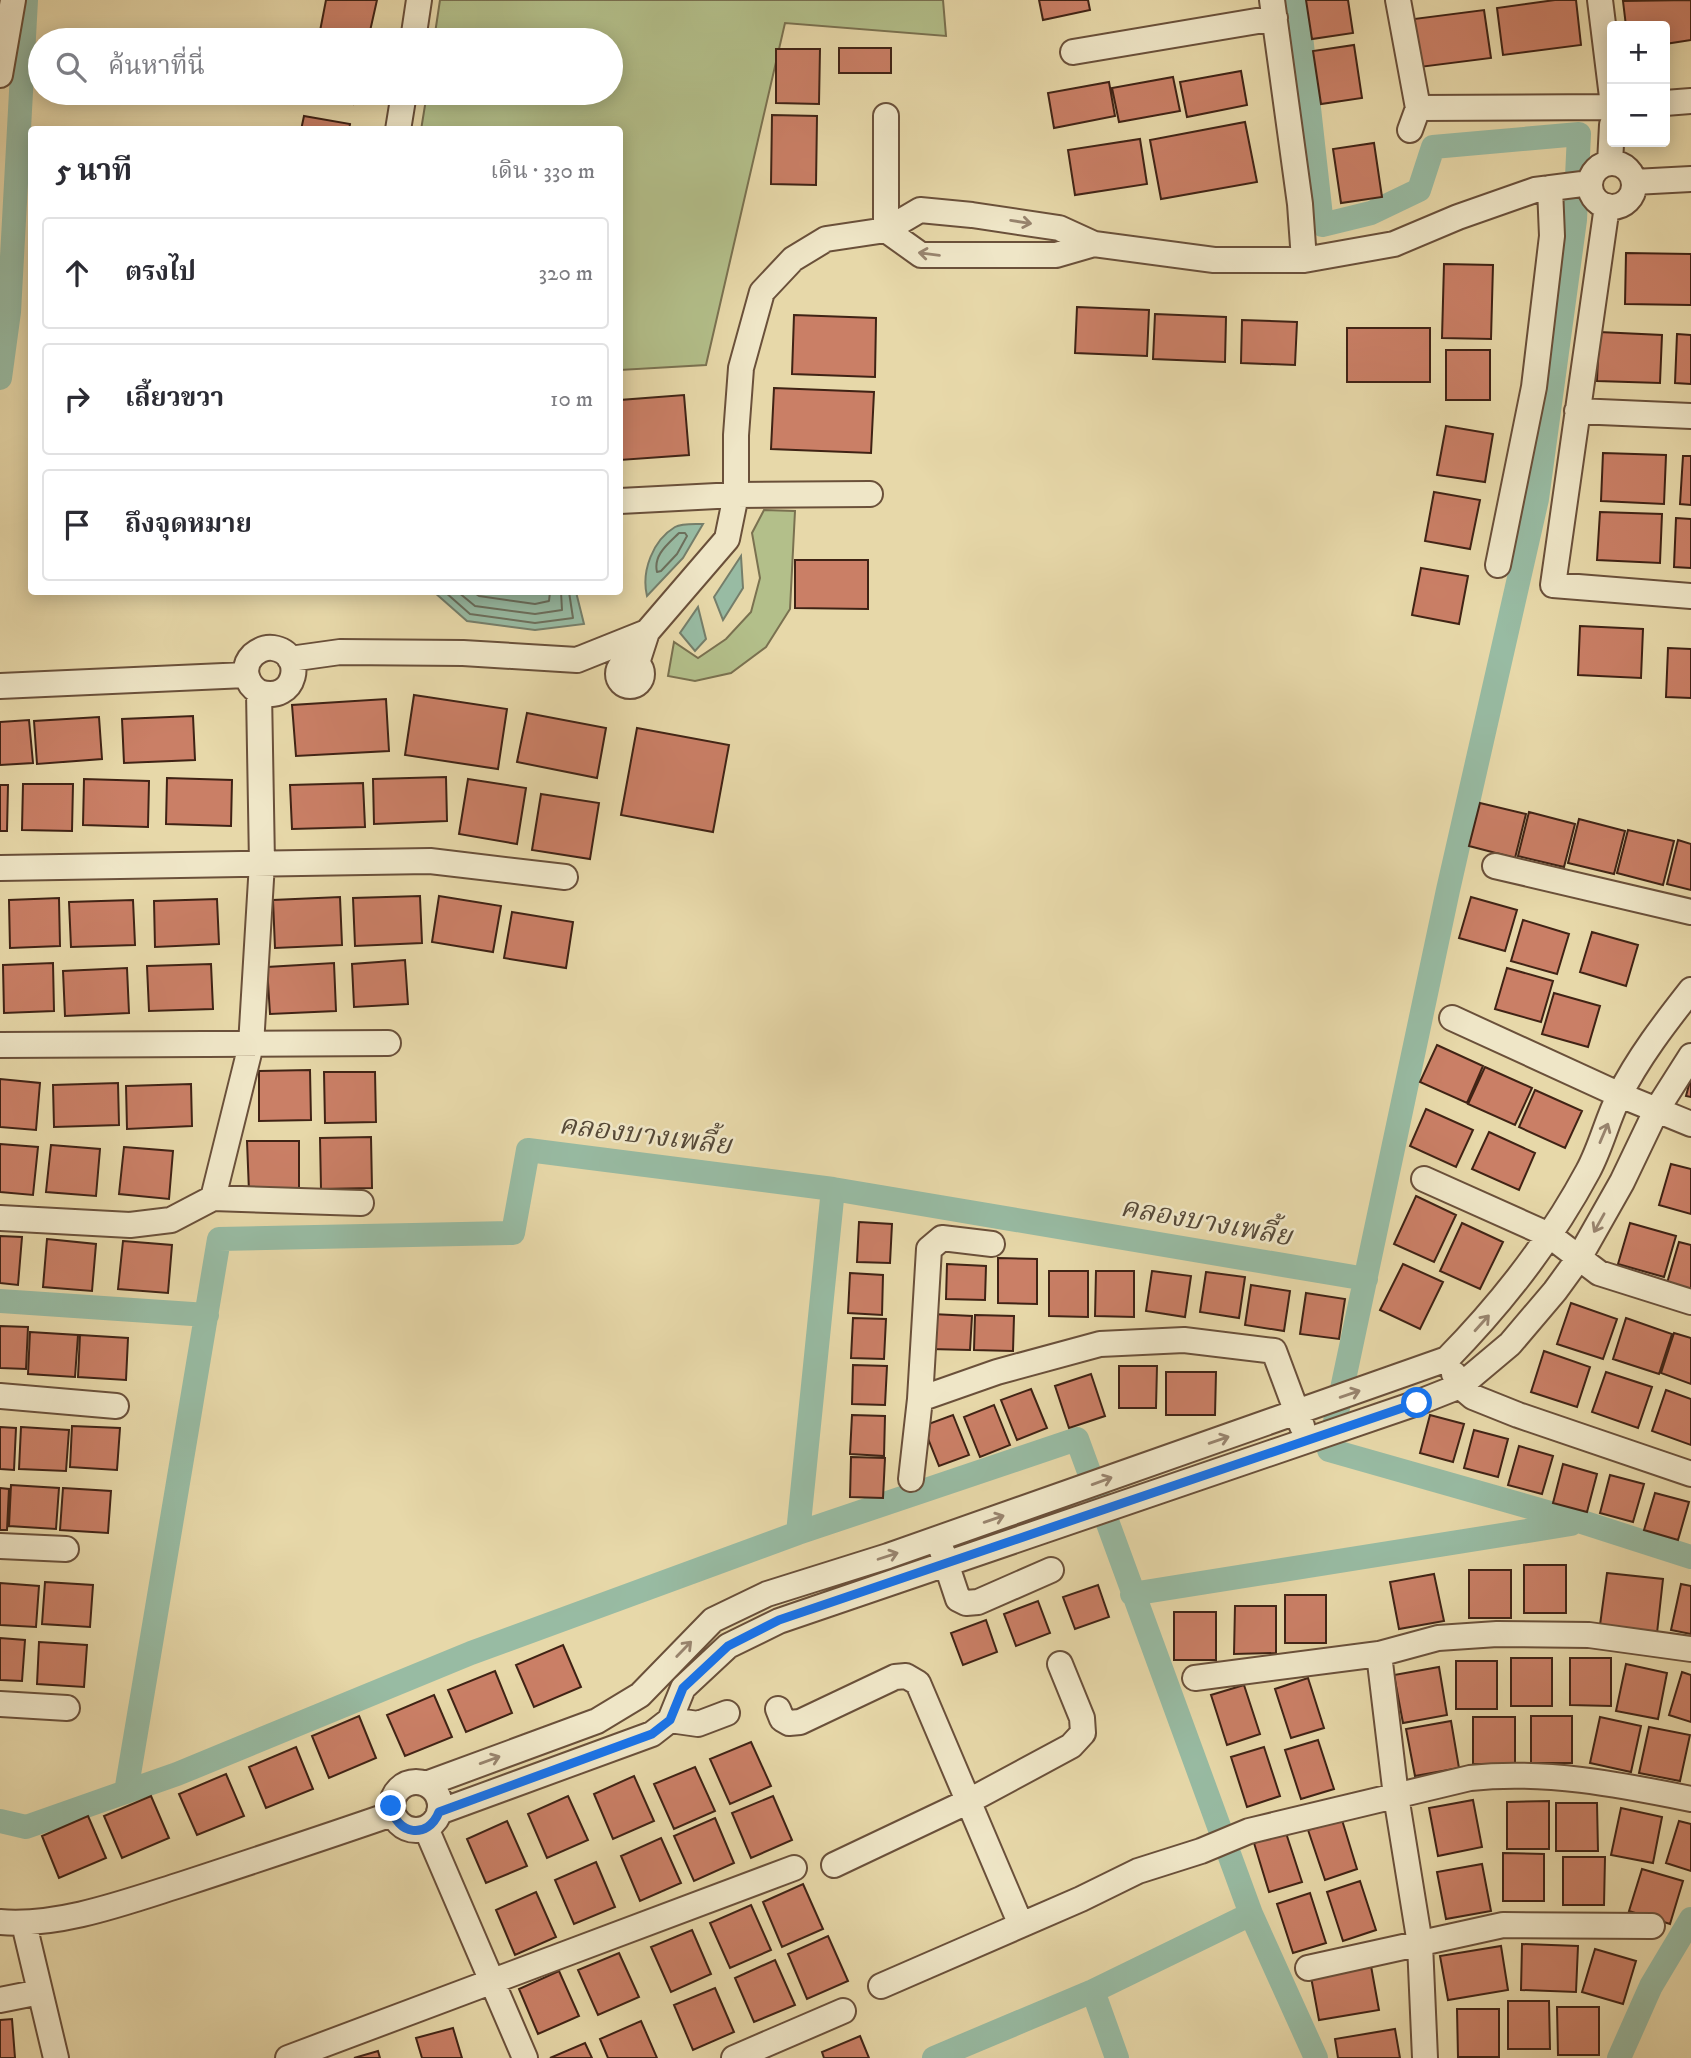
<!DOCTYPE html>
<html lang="th">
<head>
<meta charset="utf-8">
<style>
  body { margin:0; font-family:"IM FELL DW Pica","Noto Serif Thai",serif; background:#f7f7f7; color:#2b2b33 }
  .controls { position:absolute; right:21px; top:21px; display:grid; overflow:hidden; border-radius:7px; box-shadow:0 4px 18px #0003 }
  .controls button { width:63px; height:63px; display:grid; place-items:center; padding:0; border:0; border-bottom:2px solid #e1e1e2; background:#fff; color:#2b2b33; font:35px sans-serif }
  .stop { position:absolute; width:21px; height:21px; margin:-16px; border:5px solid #1a73e8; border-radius:50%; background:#fff }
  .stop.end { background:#1a73e8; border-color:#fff; box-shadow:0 2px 7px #0008 }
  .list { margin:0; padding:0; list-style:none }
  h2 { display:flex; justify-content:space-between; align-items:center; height:91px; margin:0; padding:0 28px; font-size:30px }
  h2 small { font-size:23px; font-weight:400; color:#7c7c81 }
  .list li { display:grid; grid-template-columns:46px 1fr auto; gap:21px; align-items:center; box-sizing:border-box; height:112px; margin:0 14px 14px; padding:0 14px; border:2px solid #e1e1e2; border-radius:7px }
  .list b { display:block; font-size:26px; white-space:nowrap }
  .list em { font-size:23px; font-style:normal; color:#7c7c81 }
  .icon { flex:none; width:38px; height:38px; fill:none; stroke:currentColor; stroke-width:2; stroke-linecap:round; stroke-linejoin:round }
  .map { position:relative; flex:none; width:1691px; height:2058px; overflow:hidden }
  .search { position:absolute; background:#fff; box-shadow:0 4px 18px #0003; left:28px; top:28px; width:595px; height:77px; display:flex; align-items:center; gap:18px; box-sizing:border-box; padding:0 24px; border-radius:38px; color:#7c7c81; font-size:26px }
  .panel { position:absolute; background:#fff; box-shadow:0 4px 18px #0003; left:28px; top:126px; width:595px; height:469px; border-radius:7px }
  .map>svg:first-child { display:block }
  .green { fill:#b3bf8a; stroke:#7a7150; stroke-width:2 }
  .water { fill:#98bba3; stroke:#757e6a; stroke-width:2 }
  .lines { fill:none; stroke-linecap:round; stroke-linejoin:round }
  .shore { stroke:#6c6f5c; stroke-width:2 }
  .canal { stroke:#98bba3; stroke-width:24 }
  .building { fill:#ca7f66; stroke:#402315; stroke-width:2 }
  .street-casing { stroke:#6a503a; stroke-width:28 }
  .street { stroke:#efe6c7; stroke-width:24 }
  .oneway { stroke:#98846e }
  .route { stroke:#1a73e8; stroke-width:9 }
  .labels { text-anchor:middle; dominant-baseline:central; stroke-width:5; stroke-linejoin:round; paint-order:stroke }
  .water-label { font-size:28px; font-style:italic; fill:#564938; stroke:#efe6c7 }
</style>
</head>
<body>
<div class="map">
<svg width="1691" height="2058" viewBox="0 0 1691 2058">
  <rect width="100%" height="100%" fill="#e7d8a9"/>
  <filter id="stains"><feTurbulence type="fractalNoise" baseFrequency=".00286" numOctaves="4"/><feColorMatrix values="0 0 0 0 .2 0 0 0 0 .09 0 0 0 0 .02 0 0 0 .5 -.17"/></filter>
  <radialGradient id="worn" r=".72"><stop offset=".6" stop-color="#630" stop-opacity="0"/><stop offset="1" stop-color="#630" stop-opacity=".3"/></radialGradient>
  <path class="green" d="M440 0H943L946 36 785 23 706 365 620 370V130H421L427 93H611V40H434Z
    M764 510 795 511 790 609 766 647 731 673 695 681 668 676 674 642 698 658 726 639 751 612 760 578 752 533Z"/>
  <path class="water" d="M703 524 683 558 647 596C641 571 653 540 675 527 682 523 695 524 703 524Z
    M741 556 743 588 723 620 714 597Z
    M434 592H576L584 624 535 630 467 621Z
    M698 607 706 639 695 651 680 633Z"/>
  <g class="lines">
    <path class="shore" d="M679 533H685L687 536 677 554 661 571 657 572C653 555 668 544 679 533Z
      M445 592 470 614 535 623 573 618 569 592
      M458 592 475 606 535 614 562 610 561 592
      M473 592 479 596 535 604 549 601 550 592"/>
    <path class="canal" d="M1297 0 1322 225 1371 213 1419 190 1433 147 1579 134 1575 220 1537 499 1448 890 1329 1450 1582 1522 1691 1557
      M0 378 9 312 26 0
      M0 1301 207 1315
      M798 1533 833 1189
      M1132 1594 1571 1524
      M126 1792 219 1239 513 1233 528 1150 833 1189 1366 1279
      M0 1821 26 1827 177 1774 471 1653 798 1533 1077 1439 1251 1914 1316 2058
      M1093 1991 1117 2058
      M934 2058 1093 1991 1251 1914
      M1619 2058 1651 1986 1691 1919"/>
  </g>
  <path class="building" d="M326 0H377L368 40 320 31Z
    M1039 0H1088L1090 10 1043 20Z
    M1306 0H1348L1353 33 1312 39Z
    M1555 0H1576L1581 45 1503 55 1497 8Z
    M1691 0V40L1665 44V26H1626L1623 1Z
    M1484 10 1491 58 1412 68 1406 20Z
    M1354 45 1362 98 1321 104 1313 51Z
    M839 48H891V73H839Z
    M776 49H820L819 104 776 103Z
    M1241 71 1247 105 1187 117 1180 82Z
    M1173 77 1180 111 1119 122 1112 88Z
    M1109 82 1115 116 1054 128 1048 93Z
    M305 93H355L353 104Z
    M772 115 817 116 816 185 771 184Z
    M304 116 350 124 349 130H301Z
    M1245 122 1257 182 1161 199 1150 140Z
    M1140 139 1147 184 1075 195 1068 150Z
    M1374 143 1382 197 1341 203 1333 149Z
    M1626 253 1691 254V305L1625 304Z
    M1444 264 1493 265 1491 339 1442 338Z
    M1077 307 1149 310 1147 356 1075 353Z
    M1155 314 1226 317 1225 362 1153 359Z
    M794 315 876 318 875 377 792 374Z
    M1242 320 1297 322 1295 365 1241 363Z
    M1347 328H1430V382H1347Z
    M1599 332 1662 335 1660 383 1597 381Z
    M1677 334 1691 335V384L1675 383Z
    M1446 350H1490V400H1446Z
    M774 388 874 392 871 453 771 449Z
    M684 395 689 455 620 460V400Z
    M1446 426 1493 434 1485 482 1437 475Z
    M1603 453 1666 455 1664 504 1601 501Z
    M1683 456H1691V505L1680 504Z
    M1434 492 1480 500 1470 549 1425 541Z
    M1600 512 1662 514 1660 563 1597 560Z
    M1676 518 1691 519V568L1674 567Z
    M795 560H868V609L795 608Z
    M1421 568 1468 576 1459 624 1412 615Z
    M1580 626 1643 629 1641 678 1578 675Z
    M1668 648 1691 649V698L1666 697Z
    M414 695 507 709 498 769 405 755Z
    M386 699 389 751 296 756 292 705Z
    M527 713 606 728 597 778 517 762Z
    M193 716 195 760 124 763 122 719Z
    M99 717 102 759 37 764 34 721Z
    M29 720 33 763 0 765V722Z
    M637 728 729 745 713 832 621 815Z
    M446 777 447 821 374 824 373 779Z
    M167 778 232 780 231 826 166 824Z
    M84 779 149 781 148 827 83 825Z
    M468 779 526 788 517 844 459 834Z
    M363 783 365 827 292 829 290 785Z
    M23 784H73L72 831 22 830Z
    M0 785H8L7 831H0Z
    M541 794 599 803 590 859 532 850Z
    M1480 803 1526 814 1515 858 1469 846Z
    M1529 812 1575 824 1564 867 1518 856Z
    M1579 819 1625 831 1614 874 1568 863Z
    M1628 830 1674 841 1663 885 1617 873Z
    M1678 840 1691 844V890L1667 884Z
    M420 896 422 943 355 946 353 898Z
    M439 896 501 906 493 952 432 942Z
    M340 897 342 945 275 948 273 900Z
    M1471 897 1517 910 1505 951 1459 938Z
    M59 898 60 946 10 948 9 900Z
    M217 899 219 944 155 947 154 901Z
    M133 900 135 945 71 947 69 902Z
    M512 912 573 922 566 968 504 958Z
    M1523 920 1569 934 1557 974 1511 961Z
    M1592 932 1638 945 1626 986 1580 972Z
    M405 960 408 1004 354 1007 352 964Z
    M53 963 54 1011 4 1013 3 965Z
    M334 963 336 1011 270 1014 267 967Z
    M211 964 213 1009 149 1011 147 966Z
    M127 968 129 1013 65 1016 63 971Z
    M1507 968 1553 981 1541 1022 1495 1009Z
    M1554 993 1600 1006 1588 1047 1542 1034Z
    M1437 1045 1483 1066 1467 1103 1420 1082Z
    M1485 1067 1532 1088 1515 1125 1468 1104Z
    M310 1070 311 1120 259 1121V1071Z
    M324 1072H375L376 1122 325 1123Z
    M1691 1077V1097L1686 1096Z
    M0 1079 40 1083 36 1130 0 1127Z
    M118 1083 119 1125 54 1127 53 1085Z
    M191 1084 192 1126 127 1129 126 1086Z
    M1535 1090 1582 1111 1565 1148 1519 1127Z
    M1426 1109 1473 1130 1456 1167 1410 1146Z
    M1489 1132 1535 1153 1519 1190 1472 1169Z
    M371 1137 372 1188 321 1189 320 1138Z
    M247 1141H299V1191L249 1192Z
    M0 1144 38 1147 33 1195 0 1192Z
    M51 1145 100 1149 96 1196 46 1192Z
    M124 1147 173 1151 169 1199 119 1194Z
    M1671 1164 1691 1169V1214L1659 1205Z
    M1416 1196 1456 1215 1434 1262 1394 1244Z
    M859 1222 892 1224 890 1263 857 1262Z
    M1462 1223 1503 1242 1480 1289 1440 1271Z
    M1630 1223 1676 1236 1664 1277 1618 1264Z
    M0 1236 22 1237 18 1285 0 1283Z
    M47 1239 96 1244 92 1291 43 1287Z
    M123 1241 172 1245 168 1293 118 1289Z
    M1679 1242 1691 1245V1290L1667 1283Z
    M998 1258 1037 1259V1304L998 1303Z
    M947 1264 986 1266 985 1300 946 1299Z
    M1403 1264 1443 1282 1420 1329 1380 1310Z
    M1049 1271H1088V1317L1049 1316Z
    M1096 1271H1134V1317L1095 1316Z
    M1152 1271 1191 1276 1185 1317 1146 1311Z
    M1206 1272 1245 1277 1239 1318 1200 1312Z
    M850 1273 883 1275 882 1315 848 1313Z
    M1251 1285 1290 1291 1284 1331 1245 1325Z
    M1306 1293 1345 1299 1339 1339 1300 1334Z
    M1571 1303 1617 1319 1603 1359 1557 1344Z
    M932 1314 972 1316 970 1350 931 1349Z
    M975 1315 1014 1316 1013 1351 974 1350Z
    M853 1318 886 1319 884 1359 851 1358Z
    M1626 1318 1672 1334 1659 1374 1613 1359Z
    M0 1326 28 1327 26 1369 0 1368Z
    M30 1332 78 1335 75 1377 28 1374Z
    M1674 1333 1691 1338V1384L1661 1373Z
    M80 1335 128 1338 126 1380 78 1377Z
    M1544 1351 1590 1367 1577 1407 1531 1392Z
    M853 1365 887 1366 885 1405 852 1404Z
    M1119 1366H1157L1156 1408H1119Z
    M1166 1372H1216L1215 1415H1166Z
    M1606 1372 1652 1387 1638 1428 1592 1412Z
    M1091 1374 1105 1416 1069 1428 1055 1386Z
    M1031 1389 1047 1428 1017 1440 1001 1400Z
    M1666 1390 1691 1399V1445L1652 1431Z
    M994 1405 1010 1445 980 1457 964 1417Z
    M852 1415 885 1416 884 1456 850 1454Z
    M953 1415 969 1455 939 1466 923 1426Z
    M1430 1415 1464 1424 1453 1462 1420 1453Z
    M72 1426 120 1428 117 1470 70 1467Z
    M0 1427 16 1428 14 1470 0 1469Z
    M21 1427 69 1430 66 1471 19 1469Z
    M1474 1430 1508 1439 1498 1477 1464 1468Z
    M1519 1446 1553 1456 1542 1494 1508 1485Z
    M851 1457 885 1458 883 1498 850 1497Z
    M1563 1464 1597 1474 1587 1512 1553 1503Z
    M1610 1475 1644 1484 1633 1522 1600 1513Z
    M11 1485 59 1488 56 1529 9 1526Z
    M0 1488 9 1489 7 1530H0Z
    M63 1488 111 1491 108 1533 60 1530Z
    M1655 1493 1689 1502 1678 1540 1644 1530Z
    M1524 1565H1566V1613H1524Z
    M1469 1570H1511V1618H1469Z
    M1607 1573 1663 1579 1657 1633 1600 1625Z
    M1434 1574 1444 1621 1399 1629 1390 1582Z
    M45 1582 93 1585 90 1627 42 1624Z
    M0 1583 39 1586 36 1627 0 1625Z
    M1681 1584 1691 1586V1634L1671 1630Z
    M1098 1585 1109 1617 1075 1629 1063 1597Z
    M1285 1595H1326V1643H1285Z
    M1038 1601 1050 1633 1016 1646 1004 1614Z
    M1235 1606H1276V1653L1234 1654Z
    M1174 1612H1216V1660H1174Z
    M986 1620 997 1652 963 1665 951 1633Z
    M0 1638 25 1640 22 1681 0 1680Z
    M39 1642 87 1645 84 1687 37 1684Z
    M563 1645 581 1687 534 1707 516 1665Z
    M1511 1658H1552V1706H1511Z
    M1570 1658H1611V1706L1570 1705Z
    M1456 1661H1497V1709H1456Z
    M1626 1664 1667 1673 1658 1719 1616 1711Z
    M1439 1667 1447 1715 1403 1723 1394 1675Z
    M495 1671 512 1713 466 1732 448 1690Z
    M1682 1672 1691 1675V1722L1669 1715Z
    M1308 1678 1324 1728 1291 1738 1275 1689Z
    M1244 1685 1260 1734 1227 1745 1211 1695Z
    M434 1695 452 1737 405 1756 387 1715Z
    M359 1716 376 1758 329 1778 312 1736Z
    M1531 1716H1572V1763H1531Z
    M1473 1717H1515V1764H1473Z
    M1600 1717 1641 1726 1631 1772 1590 1763Z
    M1451 1721 1459 1768 1415 1776 1406 1729Z
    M1649 1727 1690 1735 1680 1781 1639 1773Z
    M1318 1740 1334 1789 1301 1799 1285 1750Z
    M751 1742 771 1786 730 1804 710 1759Z
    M296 1747 313 1789 266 1808 249 1767Z
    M1264 1747 1280 1796 1247 1807 1231 1757Z
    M695 1767 715 1811 674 1829 654 1784Z
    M226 1774 244 1816 197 1835 179 1794Z
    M634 1776 654 1821 613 1839 594 1794Z
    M151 1796 169 1838 122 1858 104 1816Z
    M568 1796 588 1840 547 1858 528 1814Z
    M773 1796 792 1840 751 1858 732 1813Z
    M1473 1800 1482 1847 1438 1856 1429 1808Z
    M1549 1801V1849H1507V1802Z
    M1556 1803H1597L1598 1851H1556Z
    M1621 1808 1662 1817 1653 1863 1611 1855Z
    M88 1816 106 1858 59 1878 42 1836Z
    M715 1818 734 1863 694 1881 674 1836Z
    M1342 1820 1357 1869 1325 1880 1308 1830Z
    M507 1821 527 1866 486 1883 467 1839Z
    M1679 1821 1691 1824V1871L1666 1863Z
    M1286 1833 1302 1882 1269 1892 1254 1843Z
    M661 1838 681 1883 640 1901 621 1856Z
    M1503 1853 1544 1854V1901H1503Z
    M1563 1857H1605L1604 1905H1563Z
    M596 1862 615 1907 574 1924 555 1880Z
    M1482 1864 1491 1911 1446 1919 1437 1872Z
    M1642 1869 1683 1881 1670 1924 1629 1911Z
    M1360 1881 1376 1930 1343 1941 1327 1892Z
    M803 1884 823 1929 782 1947 763 1902Z
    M536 1892 556 1937 515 1955 496 1910Z
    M1310 1893 1326 1943 1293 1953 1277 1904Z
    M751 1905 771 1950 730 1968 710 1923Z
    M692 1930 711 1974 671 1992 651 1947Z
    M828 1936 848 1981 807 1999 788 1954Z
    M1522 1944 1578 1946 1576 1992 1521 1990Z
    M1501 1946 1508 1990 1448 2000 1440 1956Z
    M1595 1949 1636 1961 1623 2004 1582 1992Z
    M619 1953 639 1997 598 2015 578 1970Z
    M775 1960 795 2005 754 2022 735 1978Z
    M1371 1966 1379 2010 1319 2020 1311 1977Z
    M559 1971 579 2016 538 2034 519 1989Z
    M715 1988 734 2032 693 2050 674 2005Z
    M1508 2001H1549L1550 2049H1508Z
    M1557 2007H1599V2055H1558Z
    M1457 2009H1499V2057H1458Z
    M12 2019 15 2058H0V2020Z
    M641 2021 657 2058H608L600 2039Z
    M453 2028 462 2058H422L416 2038Z
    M1395 2029 1400 2058H1338L1335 2039Z
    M860 2036 869 2058H824L822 2052Z
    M585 2043 592 2058H550Z
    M378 2051 380 2058H354Z"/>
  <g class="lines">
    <defs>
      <path id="street" d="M1272 0 1300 204 1304 260
        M1398 0 1418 108 1410 130
        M1600 0 1612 97
        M413 40 419 0
        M1073 52 1275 18
        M0 75 13 0
        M1665 103 1691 101
        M1418 108 1612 107
        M398 130 404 93
        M1610 163 1612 125
        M1590 185a22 22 0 1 1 44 0a22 22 0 1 1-44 0Z
        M1634 182 1691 179
        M1607 206 1553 585 1691 596
        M886 230 921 255H1056L1094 244
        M886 230V116
        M1577 411 1691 416
        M620 501 736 495 870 494
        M1498 565 1534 387 1552 236 1550 188
        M290 659 340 652 463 653 577 660 647 632
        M618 674a12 12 0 1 1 24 0a12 12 0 1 1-24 0Z
        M637 663 647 632 727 539 736 495V435L741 368 762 292 793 259 826 239 886 230 920 210 972 215 1059 228 1094 244 1214 260H1304L1394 244 1458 217 1535 190 1590 183
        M0 686 246 675
        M1495 866 1691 912
        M0 868 430 861 565 877
        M1452 1018 1620 1095 1691 1124
        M0 1045 388 1043
        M1424 1179 1549 1235 1599 1273 1691 1302
        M213 1198 251 1045 262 863 259 692C246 684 241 667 253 655 259 650 266 647 273 648 307 653 296 705 259 692
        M0 1218 130 1225 171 1220 213 1198 361 1203
        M1454 1374 1460 1386 1473 1397 1518 1415 1691 1474
        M0 1396 116 1406
        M920 1399 997 1372 1100 1344 1184 1340 1274 1351 1302 1426
        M911 1479 920 1399 929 1249 942 1238 992 1244
        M0 1546 66 1549
        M941 1548 958 1599 966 1603 978 1602 1051 1570
        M1379 1654 1396 1796 1420 1944 1425 2058
        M1195 1678 1379 1654 1438 1638 1497 1634 1589 1635 1691 1649
        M0 1704 67 1708
        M778 1709 782 1719 789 1723 800 1722 895 1677 906 1676 918 1683 1021 1925
        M670 1720 698 1724 727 1713
        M392 1806a24 24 0 1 1 48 0a24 24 0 1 1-48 0Z
        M426 1784 597 1721 640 1695 713 1620 767 1594 888 1556 1447 1359C1502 1303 1551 1240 1588 1171 1601 1147 1607 1120 1619 1096 1638 1058 1665 1023 1691 990
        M439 1812 652 1734 670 1720 683 1688 728 1646 779 1621 1417 1403 1460 1386 1510 1344 1555 1291 1579 1258 1622 1182 1656 1111 1691 1056
        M426 1828 525 2058
        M834 1865 969 1801 1071 1746 1083 1733 1082 1718 1060 1664
        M0 1922C59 1927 126 1902 183 1884 253 1861 323 1838 392 1814
        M24 1924 56 2058
        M1308 1968 1503 1925 1652 1926
        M881 1986 1081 1899 1138 1871 1201 1851 1249 1831 1470 1778C1545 1770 1617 1784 1691 1799
        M0 2000 40 1992
        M288 2058 794 1868
        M734 2058 843 2011"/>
    </defs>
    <use href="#street" class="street-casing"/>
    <use href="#street" class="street"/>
  </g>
  <defs><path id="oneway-shaft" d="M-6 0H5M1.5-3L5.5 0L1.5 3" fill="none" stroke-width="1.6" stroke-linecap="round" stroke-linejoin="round" transform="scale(1.75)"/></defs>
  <g class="oneway">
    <use href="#oneway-shaft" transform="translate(1021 222) rotate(9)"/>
    <use href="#oneway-shaft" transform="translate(929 254) rotate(-173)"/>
    <use href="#oneway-shaft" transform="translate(1604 1133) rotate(-67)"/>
    <use href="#oneway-shaft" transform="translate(1599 1223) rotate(119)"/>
    <use href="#oneway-shaft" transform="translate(1482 1323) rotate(-48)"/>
    <use href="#oneway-shaft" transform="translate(1350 1394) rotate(-19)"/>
    <use href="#oneway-shaft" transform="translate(1219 1440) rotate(-19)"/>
    <use href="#oneway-shaft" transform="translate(1102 1481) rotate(-20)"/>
    <use href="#oneway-shaft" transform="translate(994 1519) rotate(-19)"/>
    <use href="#oneway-shaft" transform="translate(888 1556) rotate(-18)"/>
    <use href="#oneway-shaft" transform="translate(684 1649) rotate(-46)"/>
    <use href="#oneway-shaft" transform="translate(490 1760) rotate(-20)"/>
  </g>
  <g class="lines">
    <path class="route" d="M391 1806C396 1835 428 1840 439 1812L652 1734 670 1720 683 1688 728 1646 779 1620 1417 1403"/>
  </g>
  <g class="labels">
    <g class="water-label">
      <text transform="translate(645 1135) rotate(7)">คลองบางเพลี้ย</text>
      <text transform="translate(1206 1222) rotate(10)">คลองบางเพลี้ย</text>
    </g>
  </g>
  <rect width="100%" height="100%" filter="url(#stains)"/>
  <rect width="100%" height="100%" fill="url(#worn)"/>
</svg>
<div class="controls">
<button>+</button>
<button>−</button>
</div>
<div class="stop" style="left:1417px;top:1403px"></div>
<div class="stop end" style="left:391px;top:1806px"></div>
<div class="search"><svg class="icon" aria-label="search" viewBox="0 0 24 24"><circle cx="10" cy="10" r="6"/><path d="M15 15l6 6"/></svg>ค้นหาที่นี่</div>
<section class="panel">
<h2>5 นาที<small>เดิน · 330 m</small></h2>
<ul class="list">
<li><svg class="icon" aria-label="ahead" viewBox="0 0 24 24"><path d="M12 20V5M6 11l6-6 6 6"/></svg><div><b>ตรงไป</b></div><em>320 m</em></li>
<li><svg class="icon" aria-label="right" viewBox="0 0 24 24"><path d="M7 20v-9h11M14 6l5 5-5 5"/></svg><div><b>เลี้ยวขวา</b></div><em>10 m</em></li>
<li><svg class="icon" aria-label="arrive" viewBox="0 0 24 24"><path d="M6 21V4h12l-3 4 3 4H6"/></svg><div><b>ถึงจุดหมาย</b></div></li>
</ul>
</section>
</div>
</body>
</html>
